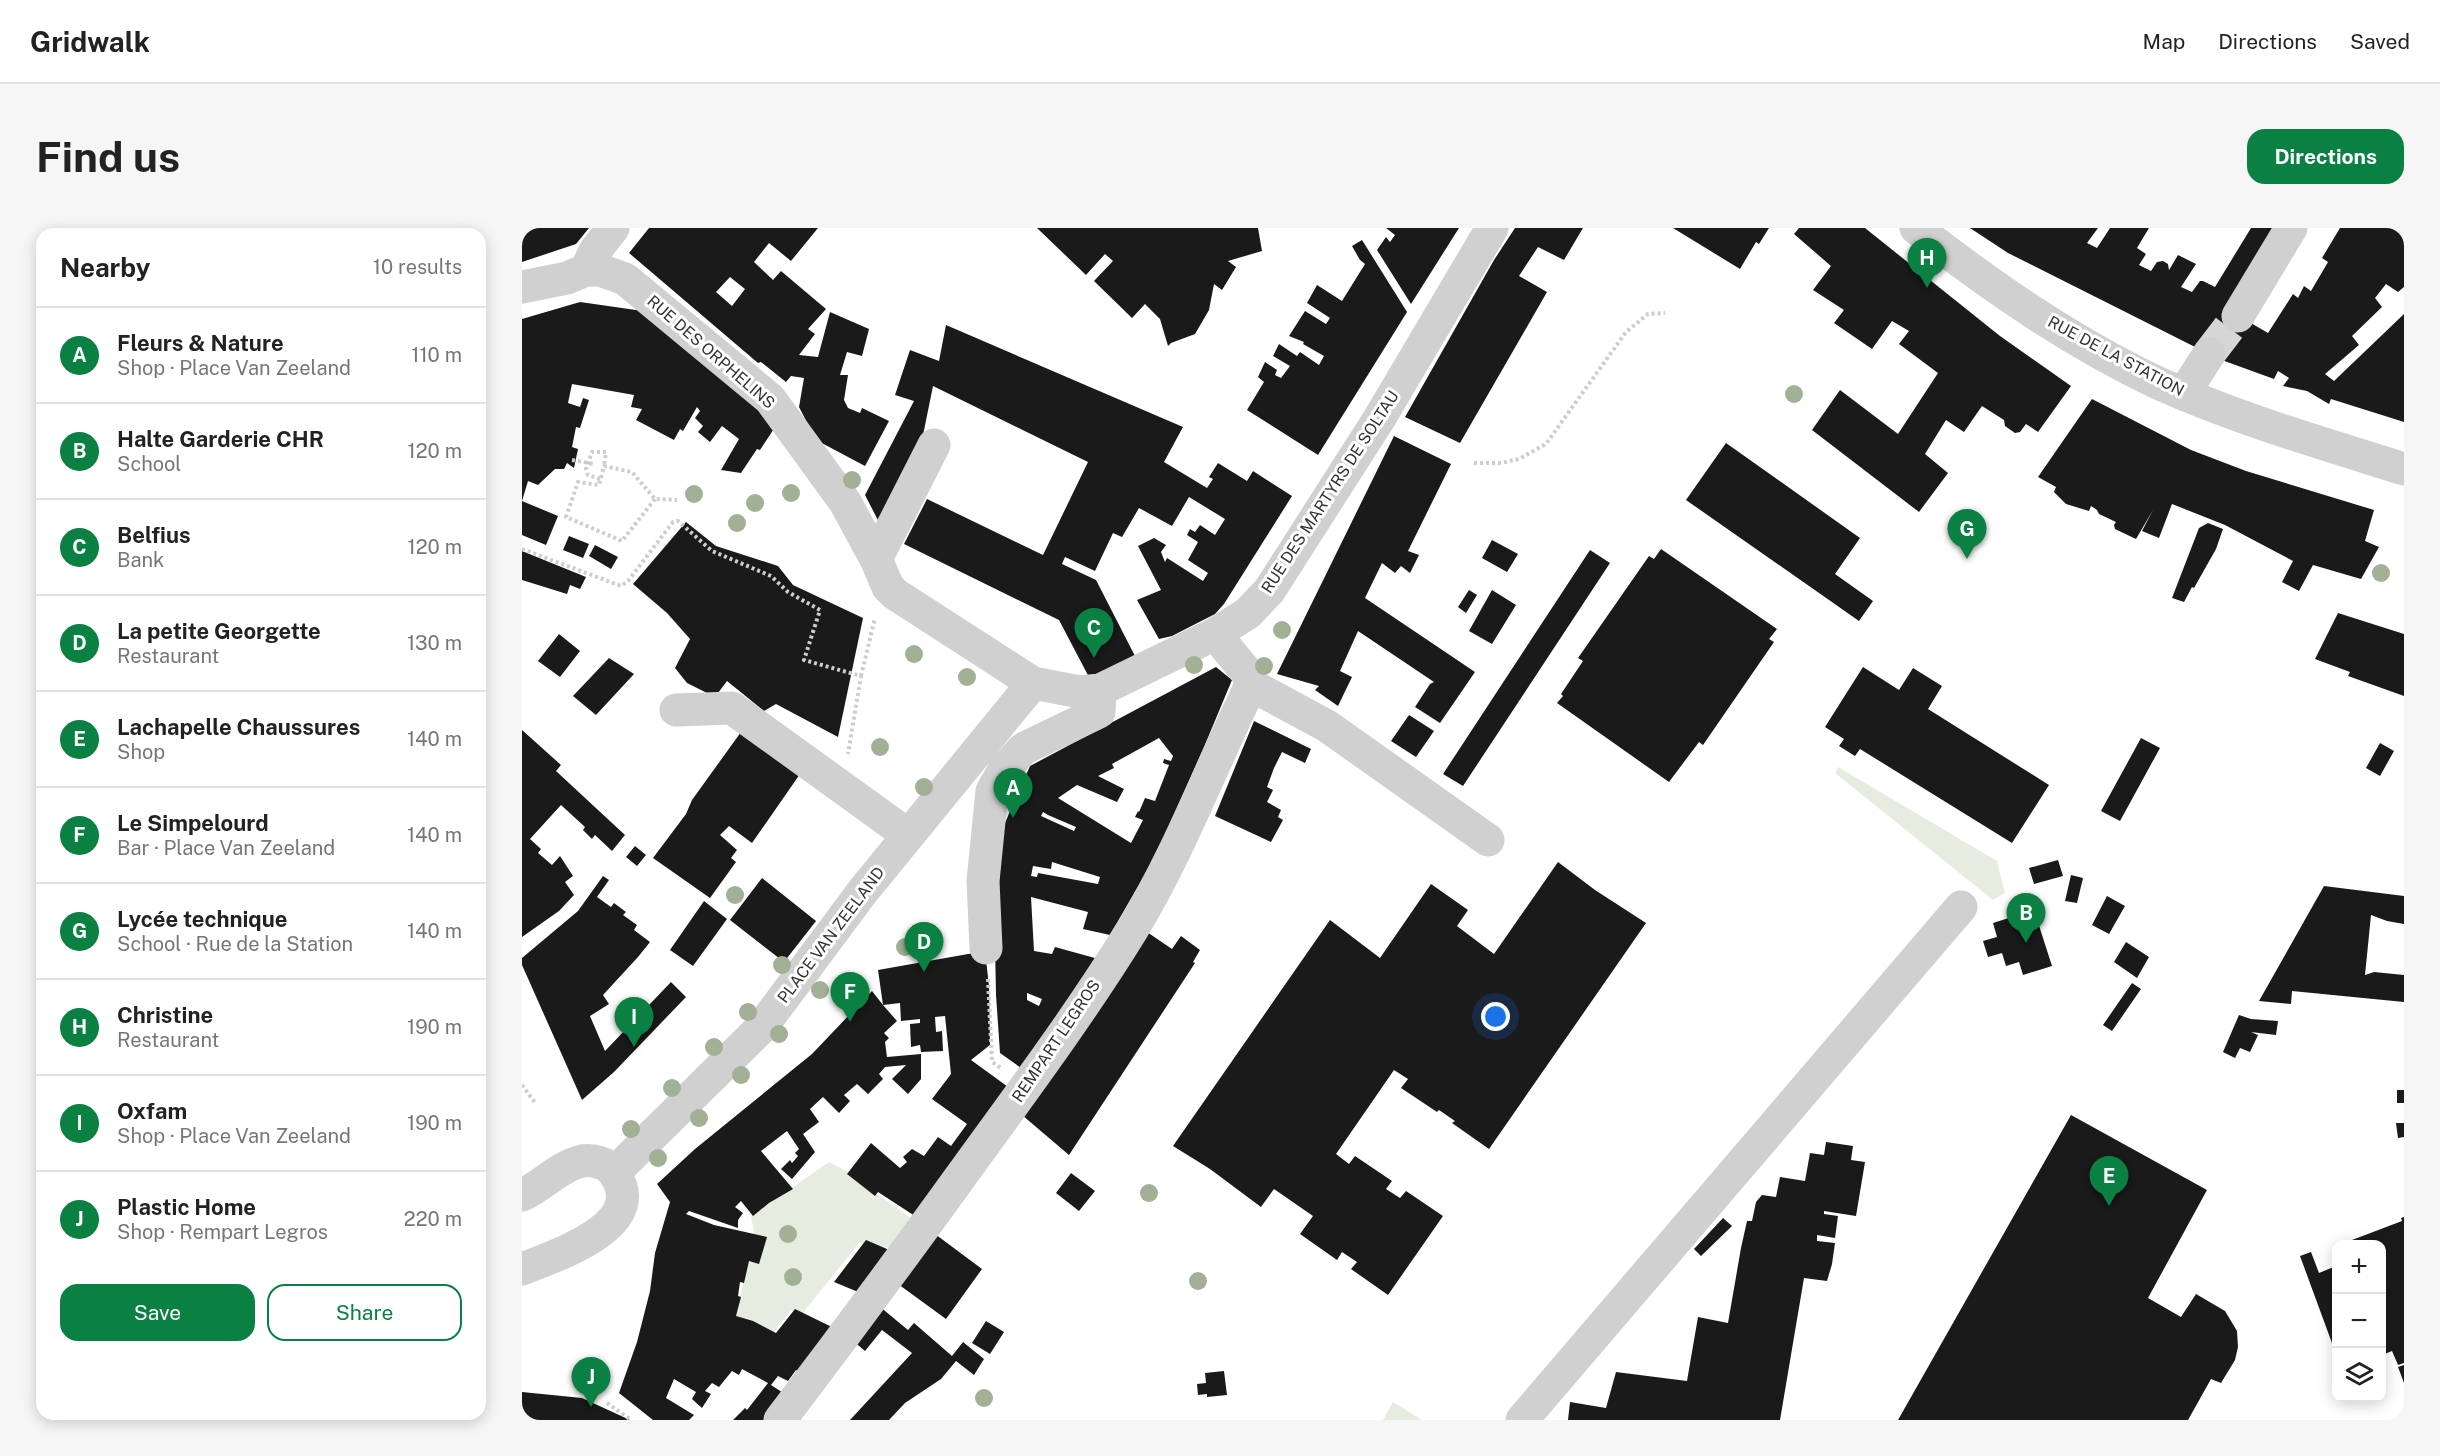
<!DOCTYPE html>
<html lang="en">
<head>
<meta charset="utf-8">
<style>
  body { margin:0; font-family:"Public Sans",sans-serif; background:#f6f6f6; color:#222 }
  .controls { position:absolute; right:18px; bottom:18px; display:grid; overflow:hidden; border-radius:12px; box-shadow:0 3px 15px #0003 }
  .controls button { width:54px; height:54px; display:grid; place-items:center; padding:0; border:0; border-bottom:2px solid #e0e0e0; background:#fff; color:#222; font:30px sans-serif }
  .you { position:absolute; left:974px; top:789px; width:21px; height:21px; margin:-15px; border:4px solid #fff; border-radius:50%; background:#1a73e8; box-shadow:0 0 0 9px #1a73e833 }
  .badge { display:grid; place-items:center; width:39px; height:39px; border-radius:50%; background:#0b8043; color:#fff; font-size:20px; font-weight:700 }
  .pin { position:absolute; translate:-50% -50px; filter:drop-shadow(0 2px 3px #0008) }
  .pin::after { content:''; position:absolute; top:32px; width:21px; height:18px; background:inherit; clip-path:polygon(0 0,100% 0,50% 100%) }
  .list { margin:0; padding:0; list-style:none }
  h2 { display:flex; justify-content:space-between; align-items:center; height:78px; margin:0; padding:0 24px; font-size:26px }
  h2 small { font-size:20px; font-weight:400; color:#767676 }
  .list li { display:grid; grid-template-columns:39px 1fr auto; gap:18px; align-items:center; box-sizing:border-box; height:96px; padding:0 24px; border-top:2px solid #e0e0e0 }
  .list b { display:block; font-size:22px; white-space:nowrap }
  .list p { margin:0; font-size:20px; white-space:nowrap; color:#767676 }
  .list em { font-size:20px; font-style:normal; color:#767676 }
  .actions { display:flex; gap:12px; padding:18px 24px }
  .actions a { flex:1; padding:14px 0; border:2px solid #0b8043; border-radius:18px; text-align:center; font-size:21px; color:#0b8043 }
  .actions .main { background:#0b8043; color:#fff }
  .icon { flex:none; width:33px; height:33px; fill:none; stroke:currentColor; stroke-width:2; stroke-linecap:round; stroke-linejoin:round }
  .map { position:relative; flex:none; width:1882px; height:1192px; overflow:hidden; border-radius:18px }
  header { display:flex; align-items:center; gap:36px; box-sizing:border-box; height:84px; padding:0 30px; background:#fff; border-bottom:2px solid #e0e0e0 }
  header strong { font-size:28px }
  nav { display:flex; gap:33px; margin-inline-start:auto; font-size:21px }
  .intro { display:flex; align-items:center; justify-content:space-between; box-sizing:border-box; height:144px; padding:0 36px }
  h1 { margin:0; font-size:42px }
  .button { padding:15px 27px; border-radius:18px; background:#0b8043; color:#fff; font-size:21px; font-weight:700 }
  main { display:flex; gap:36px; padding:0 36px }
  aside { flex:1; background:#fff; border-radius:18px; box-shadow:0 3px 15px #0003 }
  .map>svg:first-child { display:block }
  .green { fill:#e6ecdf }
  .building { fill:#1a1a1a; fill-rule:evenodd }
  .lines { fill:none; stroke-linecap:round; stroke-linejoin:round }
  .minor-tunnel { stroke:#d6d6d6; stroke-width:33; stroke-dasharray:33 16; stroke-linecap:butt }
  .path { stroke:#cdcdcd; stroke-width:4; stroke-dasharray:3 3; stroke-linecap:butt }
  .minor { stroke:#d0d0d0; stroke-width:33 }
  .tree { fill:#a2b095 }
  .labels { text-anchor:middle; dominant-baseline:central; stroke-width:6; stroke-linejoin:round; paint-order:stroke }
  .street-label { font-size:16px; fill:#333; stroke:#fff }
</style>
</head>
<body>
<header>
<strong>Gridwalk</strong>
<nav><a>Map</a><a>Directions</a><a>Saved</a></nav>
</header>
<div class="intro"><h1>Find us</h1><a class="button">Directions</a></div>
<main>
<aside>
<h2>Nearby<small>10 results</small></h2>
<ul class="list">
<li><span class="badge">A</span><div><b>Fleurs &amp; Nature</b><p>Shop · Place Van Zeeland</p></div><em>110 m</em></li>
<li><span class="badge">B</span><div><b>Halte Garderie CHR</b><p>School</p></div><em>120 m</em></li>
<li><span class="badge">C</span><div><b>Belfius</b><p>Bank</p></div><em>120 m</em></li>
<li><span class="badge">D</span><div><b>La petite Georgette</b><p>Restaurant</p></div><em>130 m</em></li>
<li><span class="badge">E</span><div><b>Lachapelle Chaussures</b><p>Shop</p></div><em>140 m</em></li>
<li><span class="badge">F</span><div><b>Le Simpelourd</b><p>Bar · Place Van Zeeland</p></div><em>140 m</em></li>
<li><span class="badge">G</span><div><b>Lycée technique</b><p>School · Rue de la Station</p></div><em>140 m</em></li>
<li><span class="badge">H</span><div><b>Christine</b><p>Restaurant</p></div><em>190 m</em></li>
<li><span class="badge">I</span><div><b>Oxfam</b><p>Shop · Place Van Zeeland</p></div><em>190 m</em></li>
<li><span class="badge">J</span><div><b>Plastic Home</b><p>Shop · Rempart Legros</p></div><em>220 m</em></li>
</ul>
<div class="actions"><a class="main">Save</a><a>Share</a></div>
</aside>
<div class="map">
<svg width="1882" height="1192" viewBox="0 0 1882 1192">
  <rect width="100%" height="100%" fill="#fff"/>
  <path class="green" d="M1316 539 1475 633 1483 665 1471 672 1313 545Z
    M307 934 326 944 395 995 370 1020 337 1015 279 1087 269 1082 249 1108 214 1089 232 1003 229 988Z
    M871 1174 900 1192H861Z"/>
  <path class="building" d="M0 0H67L54 16 0 34Z
    M127 0H296L269 33 247 15 232 34 251 52 259 43 304 81 286 101 293 106 277 127 296 129 308 84 347 101 340 128 325 124 318 147H326L322 172 326 180 338 185 340 180 367 193 343 238 294 212 277 179 282 150 269 148 264 154 239 134 236 135 107 25ZM208 49 223 61 210 78 194 64Z
    M515 0H736L740 23 706 33 714 39 700 62 692 56 687 82 673 106 649 115 646 118 638 91 623 76 610 90 572 53 591 33 583 26 564 47Z
    M864 0H937L889 76 855 22 864 9 868 14 873 7Z
    M993 0H1061L1042 32 1016 19 997 48 1025 64 938 215 883 189 972 32Z
    M1151 0H1247L1237 16 1234 14 1218 41Z
    M1277 0H1343L1478 108 1549 158 1516 204 1504 196 1498 204 1493 205 1483 198 1482 192 1460 178 1442 204 1424 192 1403 226 1426 245 1397 284 1290 202 1318 162 1376 206 1416 145 1377 116 1387 103 1370 93 1350 121 1312 95 1322 82 1291 62 1309 38 1272 6Z
    M1448 0H1576L1565 15 1575 20 1588 0H1627L1615 20 1624 26 1617 37 1629 43 1635 34 1641 33 1646 36 1647 42 1656 27 1674 36 1659 59 1670 64 1678 53H1681L1693 59 1729 0H1753L1703 80 1746 105 1771 66 1776 70 1782 58 1789 63 1806 34 1800 30 1818 0H1882V59L1876 64 1864 56 1853 70 1860 79 1830 108 1837 117 1803 146 1812 153 1882 86V194L1809 171 1807 176 1785 163 1761 158 1767 150 1756 143 1752 151 1697 131 1486 25Z
    M840 12 885 84 796 227 725 182 742 154 736 149 743 134 755 142 753 147 759 150 768 138 751 128 757 116 775 128 778 124 797 137 802 128 781 116 782 114 767 108 783 83 804 96 808 90 785 75 795 57 820 73 843 36 838 32 830 18Z
    M58 74 128 84 259 190 238 222 235 221 219 245 199 242 217 211 200 198 188 214 176 204 181 198 173 190 178 183 175 179 161 203 158 201 152 212 114 192 120 181 109 179 112 167 50 156 46 175 58 179 61 170 67 172 58 200 54 199 50 219 56 221 52 240 45 235 42 241H33L16 257 6 253 0 273V91Z
    M424 97 661 199 642 234 685 260 691 251 687 249 696 235 725 253 731 243 770 268 702 376 693 386 650 408 637 411 615 372 639 362 616 318 632 310 644 317 639 324 643 334 645 330 681 353 686 345 666 332 676 314 665 307 668 301 673 304 678 297 693 307 703 291 667 269 650 298 617 280 600 309 591 305 573 343 543 329 540 336 574 352 614 430 569 453 537 392 382 316 405 271 521 327 566 234 411 158 398 222 361 302 343 267 392 173 373 167 388 122 417 133Z
    M1570 171 1669 222 1724 243 1852 282 1843 313 1857 319 1839 351 1791 337 1777 363 1760 354 1771 333 1703 297 1650 276 1637 310 1620 303 1631 282 1614 311 1593 301 1592 297 1594 294 1577 286 1575 282 1569 278 1567 283 1544 276 1532 264 1534 259 1516 249Z
    M872 208 929 236 886 323 897 327 888 345 879 338 873 345 860 335 843 370 953 444 918 495 893 479 908 456 912 454 836 403 818 443 830 449 816 478 793 462 797 458 755 446Z
    M1204 215 1338 310 1313 346 1351 373 1337 393 1164 272Z
    M0 273 36 288 24 317 0 307Z
    M164 294 194 318 256 338 271 357 341 390 316 509 254 476 242 483 205 453 193 469 165 455 153 440 168 411 145 385 111 356Z
    M1686 295 1701 301 1694 321 1672 360 1670 359 1662 374 1650 370 1677 300Z
    M47 308 67 316 61 330 41 322Z
    M970 312 996 326 985 344 960 330Z
    M73 317 96 329 89 341 67 328Z
    M1139 321 1255 401 1247 411 1252 414 1181 517 1177 514 1147 554 1035 475 1041 468 1039 466 1061 433 1056 430 1127 328 1132 331Z
    M1068 322 1088 335 941 558 921 546Z
    M0 323 64 349 58 361 48 357 45 366 0 352Z
    M947 362 955 367 944 385 936 379Z
    M970 362 994 377 970 416 947 403Z
    M1816 385 1882 406V468L1826 448 1828 444 1793 431Z
    M37 406 58 423 38 449 16 433Z
    M87 430 112 446 74 487 51 468Z
    M694 439 710 452 682 519 633 629 588 707 561 701 566 684 509 669 512 723 530 726 533 719 580 732 506 845 478 825 474 767 472 667 482 597 508 538ZM637 510 651 528 649 533 642 531 641 535 647 537 633 573 623 570 617 584 616 583 613 589 621 592 609 615 536 570 555 557 595 574 602 561 576 548 592 540 590 536ZM521 584 526 587 554 599 552 603 519 588ZM530 634 578 649 576 656 516 645 515 649 509 648 511 638 529 641ZM505 765 520 771 517 778 505 772Z
    M1341 439 1377 462 1391 440 1420 458 1406 481 1527 557 1490 615 1338 521 1333 528 1317 518 1322 511 1303 499Z
    M887 487 912 503 894 529 869 513Z
    M732 493 789 521 783 535 760 524 752 540 745 559 751 562 745 574 759 582 756 589 761 592 749 614 693 588Z
    M0 502 39 537 34 543 103 607 90 623 73 607 70 611 61 602 63 599 39 577 8 611 19 621 16 625 30 637 38 628 51 648 43 654 52 667 37 683 0 709Z
    M219 504 278 546 230 615 207 598 198 607 215 622 209 630 214 634 188 670 131 630 164 586 170 572Z
    M1619 510 1638 520 1598 593 1579 583Z
    M1858 515 1872 523 1858 548 1844 540Z
    M113 618 124 627 115 638 104 629Z
    M1536 632 1541 648 1512 656 1507 640Z
    M1036 634 1073 662 1124 695 967 921 930 895 933 893 917 882 915 884 879 860 886 851 872 842 814 926 827 936 833 928 870 953 864 961 878 970 884 963 921 988 866 1067 829 1041 835 1034 820 1024 815 1032 778 1006 791 988 752 961 739 979 688 941 651 918 808 692 858 730 909 656 946 682 935 698 972 726Z
    M1549 647 1561 650 1555 675 1543 673Z
    M81 648 87 652 75 669 89 679 92 675 104 684 101 687 115 697 112 702 128 714 116 729 81 767 87 776 68 788 83 823 149 754 164 769 92 844 60 872 0 737V730L56 683Z
    M240 650 294 693 262 734 208 692Z
    M1802 658 1882 668V696L1865 693 1849 687 1843 747 1852 744 1882 747V774L1770 763 1769 776 1737 773Z
    M1585 668 1603 678 1587 706 1570 697Z
    M182 673 205 691 171 738 148 722Z
    M1512 682 1530 738 1501 747 1497 734 1484 738 1480 725 1466 729 1461 713 1475 709 1471 695Z
    M625 704 650 721 659 708 678 722 671 734 673 735 547 927 500 887Z
    M1604 714 1627 729 1615 750 1592 734Z
    M463 723 467 758 468 817 449 832 493 864 399 992 356 964 353 968 325 946 349 915 378 940 385 934 381 929 390 921 402 928 416 909 429 918 445 896 410 871 429 846 423 788 413 789 414 804 420 803 421 823 399 824 398 817 389 819 388 796 398 795V791L379 793 378 775 361 777 375 793 362 805 367 810 363 814 365 829 399 826V851L386 866 370 851 384 837 363 839 357 846 361 851 346 866 335 856 322 867 328 873 317 885 301 869 288 881 297 894 281 906 293 924 270 951 259 941 268 932 270 935 276 928 273 925 277 921 265 903 239 923 271 961 247 975 231 988 219 973 213 979 221 985 216 992V1000L167 983 164 986 192 997 245 1009 237 1036 227 1033 222 1055 218 1054 216 1068 219 1069 214 1088 231 1093 254 1105 273 1081 316 1102 283 1147 274 1142 266 1153 256 1148 249 1157 266 1168 249 1192H211L223 1180 225 1182 246 1155 220 1141 217 1147 210 1143 197 1159 190 1155 183 1163 189 1166 180 1180 170 1171 174 1164 152 1151 144 1170 172 1187 167 1192H131L97 1165 115 1114 128 1063 133 1025 148 974 135 956 173 921 290 826 350 763 361 777 356 742Z
    M1610 755 1619 761 1590 803 1581 797Z
    M1717 787 1729 791 1756 793 1754 807 1729 804 1736 807 1728 824 1718 820 1713 830 1701 824Z
    M1875 862H1882V875H1875Z
    M1549 887 1685 962 1626 1070 1659 1089 1674 1066 1703 1083 1715 1103 1716 1119 1713 1132 1699 1155 1689 1151 1666 1192H1376Z
    M1874 895H1882V909L1876 910Z
    M1304 914 1331 918 1329 932 1343 934 1334 988 1302 983V986L1316 988 1313 1010 1295 1007V1013L1313 1015 1310 1036 1305 1053 1282 1050 1258 1192H1046L1048 1174 1084 1180 1094 1144 1165 1153 1176 1089 1206 1095 1219 1020 1225 993H1230L1234 974 1240 967 1254 969 1258 949 1283 953 1288 925 1302 927Z
    M549 945 573 963 557 983 534 965Z
    M1882 989V1135L1876 1137 1870 1123 1860 1127V1017L1831 1016 1830 1012 1880 993 1879 990Z
    M1201 990 1210 998 1179 1028 1172 1021Z
    M413 1006 460 1041 424 1091 376 1056Z
    M344 1012 372 1024 341 1066 312 1054Z
    M1789 1024 1797 1045 1814 1038V1126L1778 1028Z
    M357 1078 386 1102 392 1095 430 1128 441 1114 462 1131 452 1147 434 1133 419 1151 383 1175 367 1192H328L390 1125 360 1102 343 1123 330 1112Z
    M464 1093 482 1104 468 1126 450 1115Z
    M1882 1137V1155L1876 1139Z
    M702 1143 705 1167 685 1169V1166L676 1167 675 1156 684 1155 683 1145Z
    M0 1164 60 1170 108 1192H0Z"/>
  <g class="lines">
    <path class="minor-tunnel" d="M1687 126 1716 88"/>
    <path class="path" d="M50 232 72 236
      M952 235H979L997 231 1024 216 1104 104 1126 86 1143 85
      M78 251 66 247 64 241 70 224H84L82 238
      M133 271 100 313 44 289 56 254 77 257 82 238 110 244 133 271 155 272
      M0 321 99 358 106 353 151 294 156 293 190 323 249 348 266 364 298 382 282 432 339 448 326 526
      M339 448 353 390
      M466 751 470 834 479 840
      M0 857 14 876
      M85 1175 109 1192"/>
    <path class="minor" d="M1394 0C1469 58 1549 114 1636 155 1716 191 1799 215 1882 241
      M64 42 73 23 91 0
      M0 59 45 50 64 42H78L103 51 248 171 323 274 354 331 366 359 373 366 511 455 558 464 578 462 693 406 726 385 747 363 857 191 970 0
      M1716 88 1769 0
      M1662 165 1687 126
      M354 331 412 217
      M729 457 805 498 966 612
      M154 482 210 480 386 607
      M464 720 461 653 470 563 482 542 501 521 577 484 578 462
      M92 945 239 800 341 663 511 455
      M0 967C20 958 38 938 60 933 70 931 86 935 92 945 129 997 35 1027 0 1041
      M258 1192C322 1108 385 1023 447 937 503 860 560 783 610 702 656 627 690 537 729 457L726 446 693 406
      M1000 1192 1439 679"/>
  </g>
  <g class="tree">
    <circle cx="1272" cy="166" r="9"/>
    <circle cx="330" cy="252" r="9"/>
    <circle cx="269" cy="265" r="9"/>
    <circle cx="172" cy="266" r="9"/>
    <circle cx="233" cy="275" r="9"/>
    <circle cx="215" cy="295" r="9"/>
    <circle cx="1859" cy="345" r="9"/>
    <circle cx="760" cy="402" r="9"/>
    <circle cx="392" cy="426" r="9"/>
    <circle cx="672" cy="437" r="9"/>
    <circle cx="742" cy="438" r="9"/>
    <circle cx="445" cy="449" r="9"/>
    <circle cx="358" cy="519" r="9"/>
    <circle cx="402" cy="559" r="9"/>
    <circle cx="213" cy="667" r="9"/>
    <circle cx="383" cy="719" r="9"/>
    <circle cx="260" cy="737" r="9"/>
    <circle cx="298" cy="762" r="9"/>
    <circle cx="226" cy="784" r="9"/>
    <circle cx="257" cy="806" r="9"/>
    <circle cx="192" cy="819" r="9"/>
    <circle cx="219" cy="847" r="9"/>
    <circle cx="150" cy="860" r="9"/>
    <circle cx="177" cy="890" r="9"/>
    <circle cx="109" cy="901" r="9"/>
    <circle cx="136" cy="930" r="9"/>
    <circle cx="627" cy="965" r="9"/>
    <circle cx="266" cy="1006" r="9"/>
    <circle cx="271" cy="1049" r="9"/>
    <circle cx="676" cy="1053" r="9"/>
    <circle cx="462" cy="1170" r="9"/>
  </g>
  <g class="labels">
    <g class="street-label">
      <text transform="translate(189 124) rotate(41)">RUE DES ORPHELINS</text>
      <text transform="translate(1594 128) rotate(28)">RUE DE LA STATION</text>
      <text transform="translate(808 264) rotate(-57)">RUE DES MARTYRS DE SOLTAU</text>
      <text transform="translate(309 707) rotate(-53)">PLACE VAN ZEELAND</text>
      <text transform="translate(534 813) rotate(-56)">REMPART LEGROS</text>
    </g>
  </g>
</svg>
<div class="controls">
<button>+</button>
<button>−</button>
<button><svg class="icon" aria-label="layers" viewBox="0 0 24 24"><path d="M12 4l9 5-9 5-9-5zM3 14l9 5 9-5"/></svg></button>
</div>
<div class="you"></div>
<div class="pin badge" style="left:491px;top:590px">A</div>
<div class="pin badge" style="left:1504px;top:715px">B</div>
<div class="pin badge" style="left:572px;top:430px">C</div>
<div class="pin badge" style="left:402px;top:744px">D</div>
<div class="pin badge" style="left:1587px;top:978px">E</div>
<div class="pin badge" style="left:328px;top:794px">F</div>
<div class="pin badge" style="left:1445px;top:331px">G</div>
<div class="pin badge" style="left:1405px;top:60px">H</div>
<div class="pin badge" style="left:112px;top:819px">I</div>
<div class="pin badge" style="left:69px;top:1179px">J</div>
</div>
</main>
</body>
</html>
